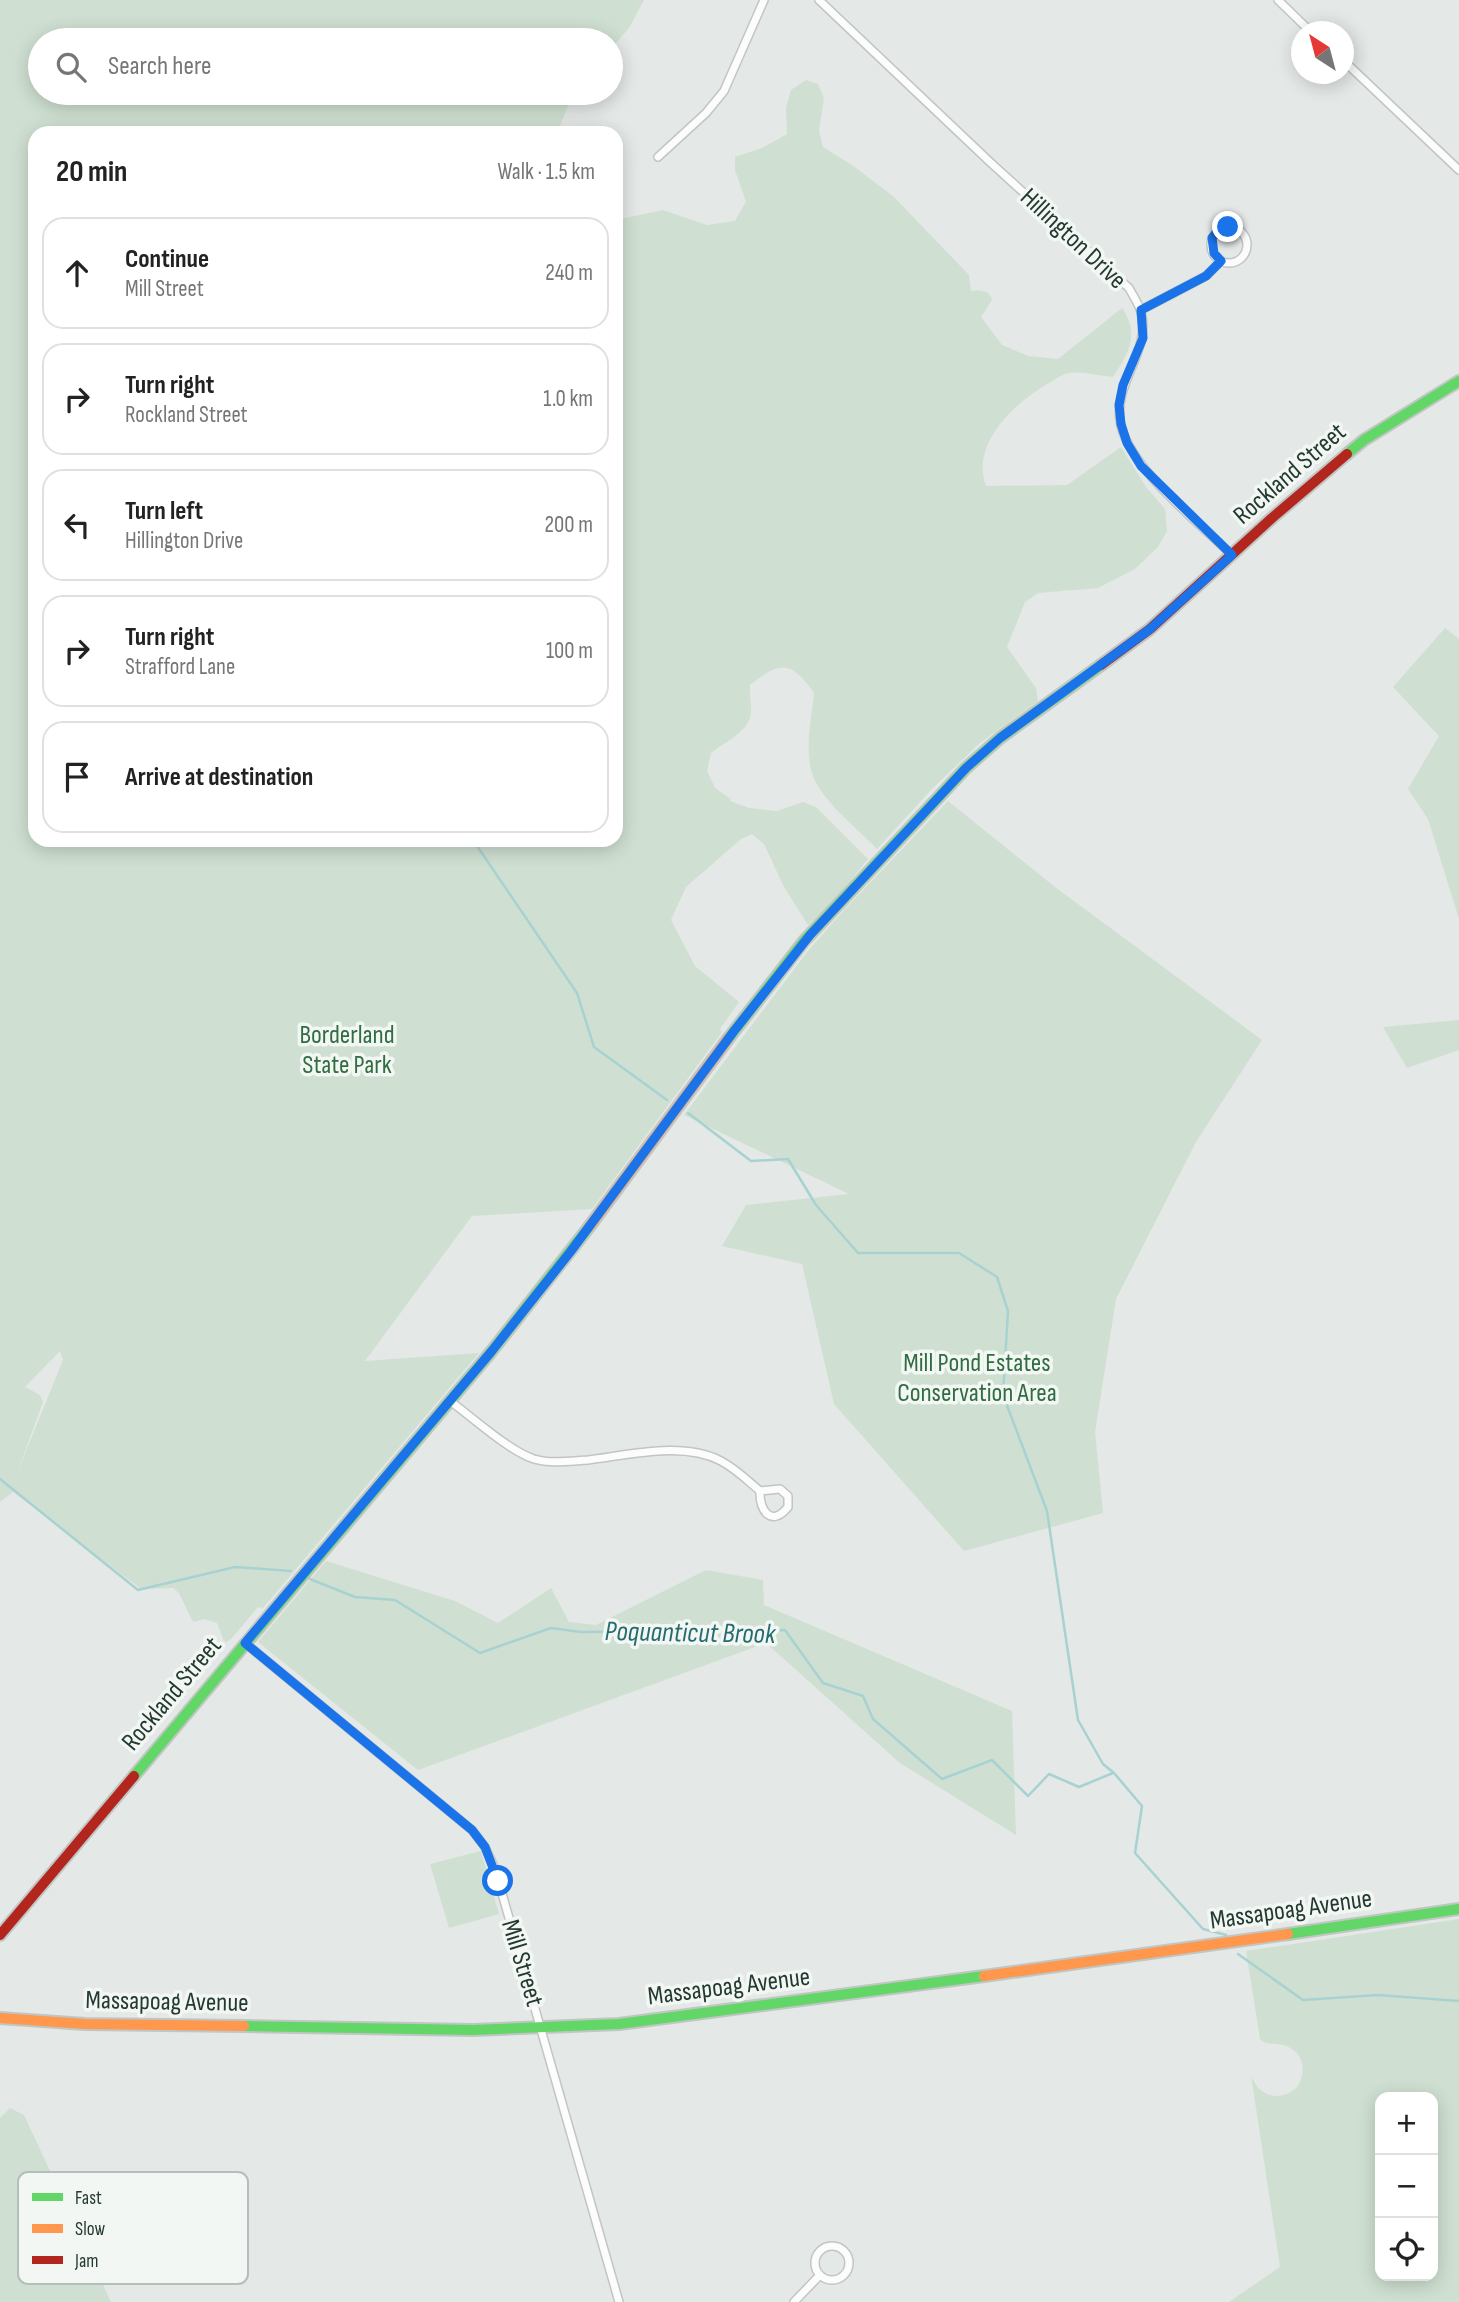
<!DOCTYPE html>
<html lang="en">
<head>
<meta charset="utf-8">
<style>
  body { margin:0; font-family:"Sofia Sans Condensed",sans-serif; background:#f2f2f2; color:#222 }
  .controls { position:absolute; right:21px; bottom:21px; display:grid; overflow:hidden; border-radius:14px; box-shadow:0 4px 18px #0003 }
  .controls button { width:63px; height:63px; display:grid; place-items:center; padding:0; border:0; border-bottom:2px solid #e0e0e0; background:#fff; color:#222; font:35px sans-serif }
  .compass { position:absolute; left:1291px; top:21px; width:63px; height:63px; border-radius:50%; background:#fff; box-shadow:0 4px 18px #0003; rotate:324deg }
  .stop { position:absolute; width:21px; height:21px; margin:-16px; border:5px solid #1a73e8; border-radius:50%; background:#fff }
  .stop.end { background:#1a73e8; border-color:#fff; box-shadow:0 2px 7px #0008 }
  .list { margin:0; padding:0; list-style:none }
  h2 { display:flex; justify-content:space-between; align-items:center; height:91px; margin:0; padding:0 28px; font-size:30px }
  h2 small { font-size:23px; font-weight:400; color:#767676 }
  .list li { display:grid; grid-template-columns:46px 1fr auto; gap:21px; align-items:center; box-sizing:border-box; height:112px; margin:0 14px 14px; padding:0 14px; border:2px solid #e0e0e0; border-radius:21px }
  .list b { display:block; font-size:26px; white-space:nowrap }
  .list p { margin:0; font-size:23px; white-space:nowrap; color:#767676 }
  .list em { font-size:23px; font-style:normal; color:#767676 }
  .icon { flex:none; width:38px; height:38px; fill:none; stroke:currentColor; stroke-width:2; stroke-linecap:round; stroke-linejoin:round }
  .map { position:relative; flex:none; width:1459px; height:2302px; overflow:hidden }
  .search { position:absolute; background:#fff; box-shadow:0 4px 18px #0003; left:28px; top:28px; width:595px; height:77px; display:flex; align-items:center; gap:18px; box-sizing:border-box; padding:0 24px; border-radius:38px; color:#767676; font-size:26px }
  .panel { position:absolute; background:#fff; box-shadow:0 4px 18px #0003; left:28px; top:126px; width:595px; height:721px; border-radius:21px }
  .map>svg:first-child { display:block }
  .green { fill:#cfe0d2; fill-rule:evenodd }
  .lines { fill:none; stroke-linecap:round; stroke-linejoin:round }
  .stream { stroke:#a8d2d2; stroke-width:2.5 }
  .street-casing { stroke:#c1c5c3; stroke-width:10 }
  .fast-casing { stroke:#c0c6c3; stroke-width:14 }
  .slow-casing { stroke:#c0c6c3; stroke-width:14 }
  .jam-casing { stroke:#c0c6c3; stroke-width:14 }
  .street { stroke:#fbfcfb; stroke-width:7 }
  .fast { stroke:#63d668; stroke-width:10 }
  .slow { stroke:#ff974d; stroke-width:10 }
  .jam { stroke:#b3261e; stroke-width:10 }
  .route { stroke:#1a73e8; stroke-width:9 }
  .labels { text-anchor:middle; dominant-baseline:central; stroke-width:7; stroke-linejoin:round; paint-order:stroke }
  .street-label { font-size:26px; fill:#243931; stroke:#f2f7f4 }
  .park-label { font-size:26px; fill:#326c41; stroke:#f2f7f4 }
  .water-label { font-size:28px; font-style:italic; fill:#246c6f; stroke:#f2f7f4 }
  .key { fill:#f2f7f4; stroke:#b4beba; stroke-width:2 }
  .key-label { font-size:19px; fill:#243931 }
</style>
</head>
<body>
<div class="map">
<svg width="1459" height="2302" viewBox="0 0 1459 2302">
  <rect width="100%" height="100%" fill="#e4e8e6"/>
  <path class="green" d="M0 0H644L629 28 611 49V40H40V93H573L557 133H35V840H616V220L663 210 707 225 735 221 746 202 735 170V157L762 148 787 134 786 108 791 90 806 80 818 84 824 98 819 131 823 147 852 165 894 197 969 275 971 291C979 290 990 290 992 300L981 317 1002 345 1028 356 1058 359 1122 308C1140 334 1129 353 1113 377 1099 376 1082 371 1069 373 1062 374 1055 380 1049 383 1015 402 970 444 986 486L1067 485 1121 447 1146 487 1165 509 1167 531 1158 547 1135 569 1098 588 1038 593 1025 602 1007 647 1036 688 1038 701 980 743 931 790 877 849C858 829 817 797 811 770 805 745 812 717 814 693 791 660 780 661 750 685 749 695 752 706 751 714 748 732 725 742 711 753L707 771 715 788 731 799 730 801 749 808 777 811 803 802 816 807 868 859 834 901 808 925 784 887 764 844 752 834 741 839 686 887 671 920 695 966 739 1002 720 1029 722 1032 592 1209 472 1216 365 1361 479 1353 263 1608 258 1607 232 1638 227 1642 224 1641 217 1623 204 1619 194 1622 192 1620 179 1593 173 1588 141 1589 13 1492 0 1502ZM60 1351 63 1360 17 1473 43 1402 40 1395 25 1387Z
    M1445 628 1459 639V919L1428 819 1408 789 1439 736 1393 687Z
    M948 801 1055 887 1262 1040 1196 1142 1116 1299 1095 1432 1103 1513 964 1551 834 1404 802 1264 722 1246 746 1205 849 1194 684 1115 807 952 843 911Z
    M1459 1020V1050L1407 1068 1383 1027Z
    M326 1561 455 1601 498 1623 551 1588 569 1622 596 1625 706 1570 763 1580 764 1605 1012 1711 1016 1835 900 1763 766 1643 418 1770 258 1642Z
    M481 1851 499 1914 449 1928 430 1864Z
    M1459 1919V2302H1229L1280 2267 1251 2075C1258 2097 1281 2103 1297 2087 1307 2073 1304 2052 1286 2046 1276 2042 1268 2047 1260 2039L1246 1951ZM1380 2097H1433V2276H1380Z
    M10 2108 24 2115 111 2302H0V2118Z"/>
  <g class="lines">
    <path class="stream" d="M473 840 577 993 594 1047 667 1100
      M688 1113 751 1161 788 1159 816 1205 858 1253H959L997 1277 1008 1311 1003 1395 1047 1511 1078 1720 1103 1764 1114 1773 1142 1806 1135 1853 1203 1929 1226 1935
      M0 1479 138 1590 235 1567 291 1571
      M310 1579 355 1597 395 1600 480 1653 551 1628 581 1632 785 1630 823 1683 863 1696 873 1719 942 1779 992 1760 1028 1796 1049 1774 1079 1787 1113 1773
      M1238 1954 1303 2000 1378 1995 1459 2001"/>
    <defs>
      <path id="street" d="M819 0 991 163 1129 288C1133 296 1139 304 1141 312 1152 352 1111 384 1121 426 1133 471 1197 521 1232 555
        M1278 0 1311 32
        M1344 61 1459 170
        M658 157 706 113 724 91 764 0
        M1211 245a18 18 0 1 1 36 0a18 18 0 1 1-36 0Z
        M1141 310 1206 276 1221 261
        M450 1401C472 1417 509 1451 534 1459 551 1464 570 1461 588 1460 629 1455 683 1441 721 1461 736 1469 747 1480 760 1491 759 1510 771 1528 788 1507V1496L780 1489 760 1491
        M245 1643 472 1830 485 1847 495 1869 619 2302
        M815 2263a17 17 0 1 1 34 0a17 17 0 1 1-34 0Z
        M794 2302 820 2275"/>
      <path id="fast" d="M1347 454 1364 440 1459 381
        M728 1039 804 941 966 768 1000 738 1101 665
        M134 1776 491 1352 589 1227
        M1288 1934 1459 1909
        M244 2026 473 2030 619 2024 984 1976"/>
      <path id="slow" d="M589 1227 728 1039
        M984 1976 1288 1934
        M0 2018 85 2024 244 2026"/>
      <path id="jam" d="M1101 665 1150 629 1272 518 1347 454
        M0 1935 134 1776"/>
    </defs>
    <use href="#street" class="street-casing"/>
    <use href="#fast" class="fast-casing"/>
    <use href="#slow" class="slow-casing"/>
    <use href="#jam" class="jam-casing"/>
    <use href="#street" class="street"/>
    <use href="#fast" class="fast"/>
    <use href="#slow" class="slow"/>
    <use href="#jam" class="jam"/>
  </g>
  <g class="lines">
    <path class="route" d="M498 1881 485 1847 472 1830 245 1643 491 1352 571 1251 734 1031 810 935 966 768 1000 738 1150 629 1232 555 1141 466 1127 443 1121 424 1119 405 1123 385 1143 338 1141 310 1206 276 1221 261 1214 253 1212 238 1217 232 1228 227"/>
  </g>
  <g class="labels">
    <g class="street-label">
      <text transform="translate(1073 239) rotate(43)">Hillington Drive</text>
      <text transform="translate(1290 474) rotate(-41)">Rockland Street</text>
      <text transform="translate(172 1694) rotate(-50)">Rockland Street</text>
      <text transform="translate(1291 1910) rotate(-8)">Massapoag Avenue</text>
      <text transform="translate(522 1963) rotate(73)">Mill Street</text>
      <text transform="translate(729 1987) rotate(-7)">Massapoag Avenue</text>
      <text transform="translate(167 2002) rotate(1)">Massapoag Avenue</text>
    </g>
    <g class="park-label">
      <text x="347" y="1035">Borderland<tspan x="347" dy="30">State Park</tspan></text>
      <text x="977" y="1363">Mill Pond Estates<tspan x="977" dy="30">Conservation Area</tspan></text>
    </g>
    <g class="water-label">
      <text transform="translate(690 1633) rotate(1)">Poquanticut Brook</text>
    </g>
  </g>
  <rect x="18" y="2172" width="230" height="112" rx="10" class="key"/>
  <rect x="32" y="2193" width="31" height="8" fill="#63d668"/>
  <rect x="32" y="2224" width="31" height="9" fill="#ff974d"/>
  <rect x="32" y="2256" width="31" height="8" fill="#b3261e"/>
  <g class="key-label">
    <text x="75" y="2204">Fast</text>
    <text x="75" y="2235">Slow</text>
    <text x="75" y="2267">Jam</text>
  </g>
</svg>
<div class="controls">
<button>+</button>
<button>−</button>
<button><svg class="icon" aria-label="locate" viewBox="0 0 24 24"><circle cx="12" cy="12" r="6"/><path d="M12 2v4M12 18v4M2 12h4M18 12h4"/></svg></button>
</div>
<svg class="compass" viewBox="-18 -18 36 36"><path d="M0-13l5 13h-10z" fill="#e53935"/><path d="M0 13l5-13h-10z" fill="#767676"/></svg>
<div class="stop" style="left:498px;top:1881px"></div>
<div class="stop end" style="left:1228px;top:227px"></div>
<div class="search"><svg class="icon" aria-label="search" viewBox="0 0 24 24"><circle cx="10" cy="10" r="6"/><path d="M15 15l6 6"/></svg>Search here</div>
<section class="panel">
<h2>20 min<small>Walk · 1.5 km</small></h2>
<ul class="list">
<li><svg class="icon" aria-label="ahead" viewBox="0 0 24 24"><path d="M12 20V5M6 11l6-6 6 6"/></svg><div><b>Continue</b><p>Mill Street</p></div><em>240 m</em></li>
<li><svg class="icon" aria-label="right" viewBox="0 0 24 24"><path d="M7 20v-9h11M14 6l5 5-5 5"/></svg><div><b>Turn right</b><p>Rockland Street</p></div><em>1.0 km</em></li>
<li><svg class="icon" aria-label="left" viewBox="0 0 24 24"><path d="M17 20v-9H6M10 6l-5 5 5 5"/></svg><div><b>Turn left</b><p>Hillington Drive</p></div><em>200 m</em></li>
<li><svg class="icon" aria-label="right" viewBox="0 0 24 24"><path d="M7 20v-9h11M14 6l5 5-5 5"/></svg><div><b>Turn right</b><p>Strafford Lane</p></div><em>100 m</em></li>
<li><svg class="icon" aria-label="arrive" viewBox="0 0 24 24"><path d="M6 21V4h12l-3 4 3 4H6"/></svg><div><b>Arrive at destination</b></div></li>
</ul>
</section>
</div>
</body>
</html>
